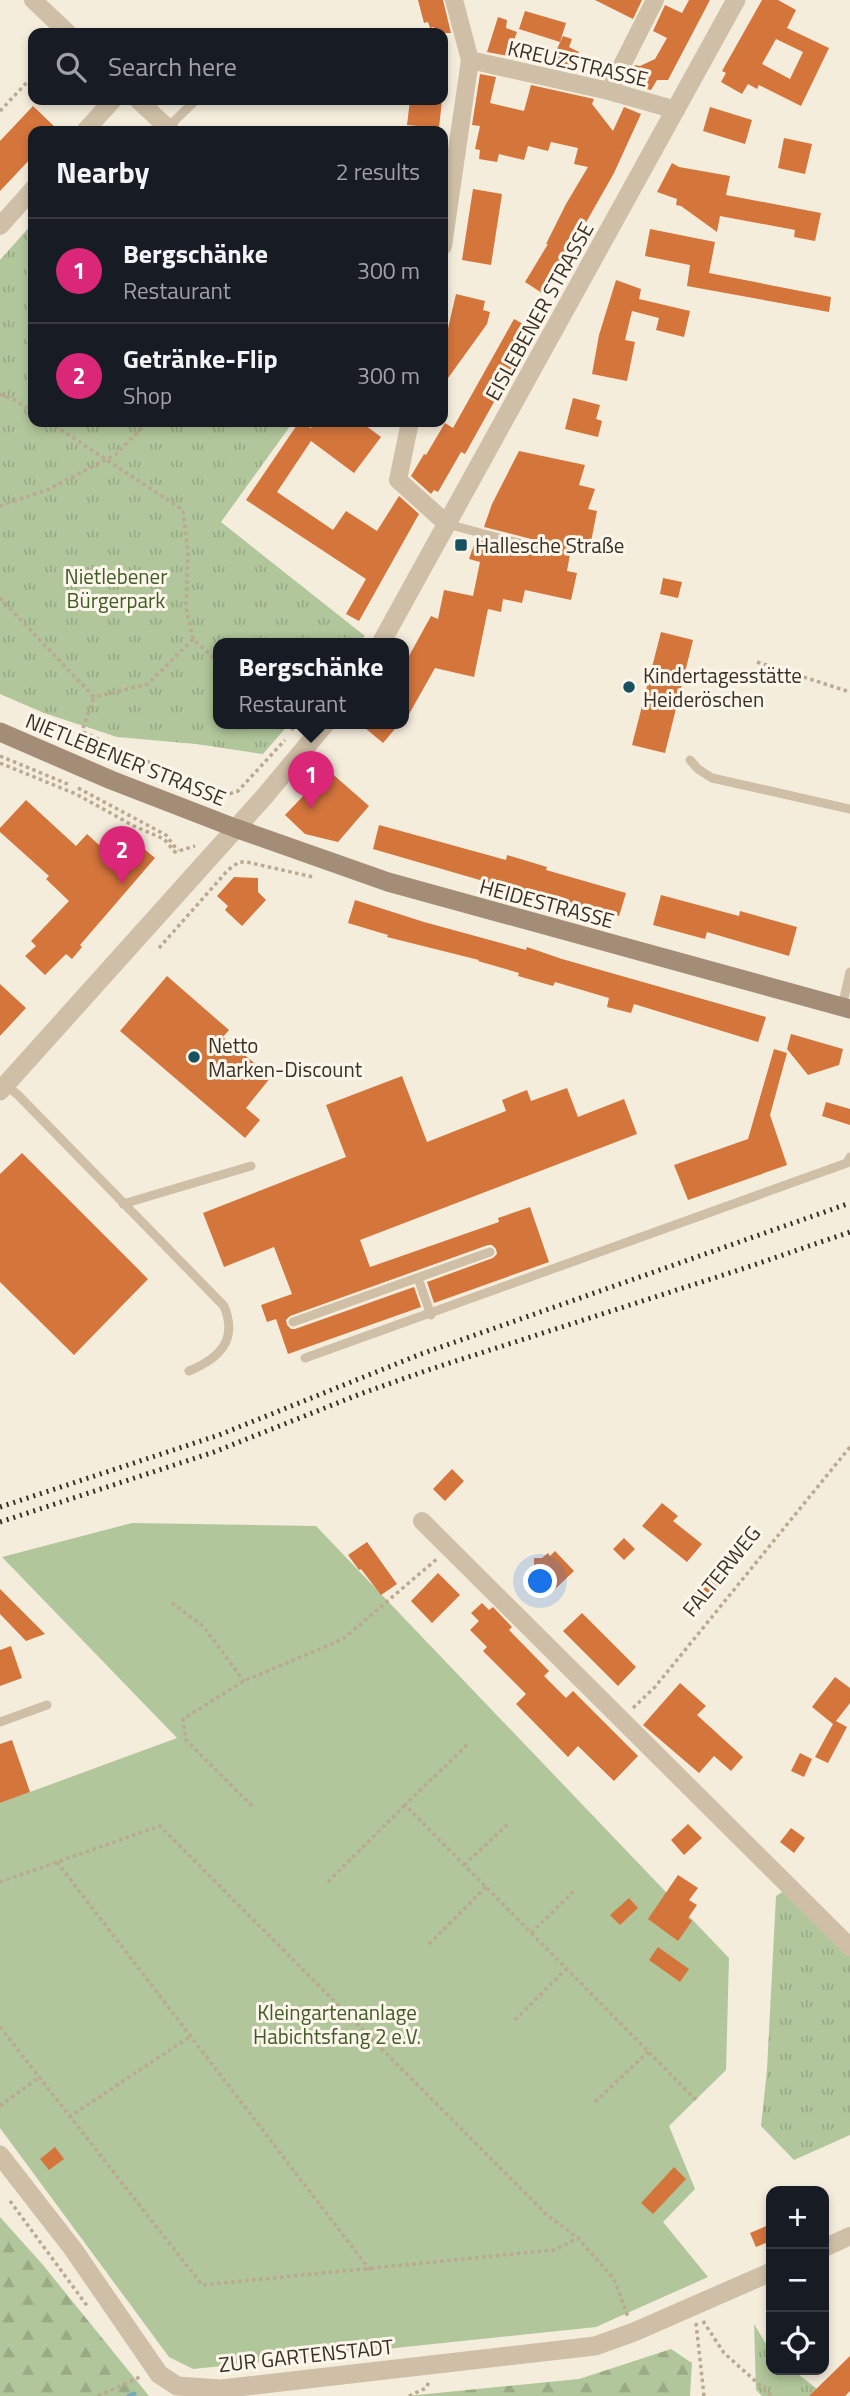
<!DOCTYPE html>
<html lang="en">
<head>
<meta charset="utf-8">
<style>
  body { margin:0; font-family:"Titillium Web",sans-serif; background:#242831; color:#f1f3f6 }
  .controls { position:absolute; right:21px; bottom:21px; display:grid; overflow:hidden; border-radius:14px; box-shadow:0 4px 10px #0003 }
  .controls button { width:63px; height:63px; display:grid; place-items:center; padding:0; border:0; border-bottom:2px solid #363941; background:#171b24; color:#f1f3f6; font:35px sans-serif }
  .you { position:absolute; left:541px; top:1582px; width:24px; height:24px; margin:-18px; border:5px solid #fff; border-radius:50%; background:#1a73e8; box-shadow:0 0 0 10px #1a73e833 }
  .badge { display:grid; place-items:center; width:46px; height:46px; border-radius:50%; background:#db2777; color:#fff; font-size:23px; font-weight:700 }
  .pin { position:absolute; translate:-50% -58px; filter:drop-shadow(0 2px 4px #0008) }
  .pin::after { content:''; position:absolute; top:37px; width:24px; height:21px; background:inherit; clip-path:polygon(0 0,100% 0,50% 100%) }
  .popup { position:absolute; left:213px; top:638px; width:196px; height:91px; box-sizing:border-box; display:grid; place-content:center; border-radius:14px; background:#171b24; filter:drop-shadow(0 2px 5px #0005); font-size:23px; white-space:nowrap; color:#9ea1a6 }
  .popup b { font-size:26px; color:#f1f3f6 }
  .popup::after { content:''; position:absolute; left:50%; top:100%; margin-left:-14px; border:14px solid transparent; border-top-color:#171b24 }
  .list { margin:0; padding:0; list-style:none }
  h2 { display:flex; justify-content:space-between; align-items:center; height:91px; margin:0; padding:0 28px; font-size:30px }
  h2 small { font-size:23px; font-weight:400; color:#9ea1a6 }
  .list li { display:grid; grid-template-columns:46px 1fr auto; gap:21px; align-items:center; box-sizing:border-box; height:105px; padding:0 28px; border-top:2px solid #363941 }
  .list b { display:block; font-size:26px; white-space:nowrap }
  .list p { margin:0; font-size:23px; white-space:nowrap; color:#9ea1a6 }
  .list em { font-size:23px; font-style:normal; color:#9ea1a6 }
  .icon { flex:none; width:38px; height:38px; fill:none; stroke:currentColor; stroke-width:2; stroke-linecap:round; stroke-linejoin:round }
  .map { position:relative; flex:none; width:850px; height:2396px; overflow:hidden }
  .search { position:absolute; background:#171b24; box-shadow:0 4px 10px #0003; left:28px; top:28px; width:420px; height:77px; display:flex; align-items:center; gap:18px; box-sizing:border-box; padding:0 24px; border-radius:14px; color:#9ea1a6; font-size:26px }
  .panel { position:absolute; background:#171b24; box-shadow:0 4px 10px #0003; left:28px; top:126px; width:420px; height:301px; border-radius:14px }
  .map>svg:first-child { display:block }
  .grass { fill:url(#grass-tufts) }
  .forest { fill:url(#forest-firs) }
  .garden { fill:#b1c69a }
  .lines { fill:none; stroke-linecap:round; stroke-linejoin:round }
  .stream { stroke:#78abb6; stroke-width:5 }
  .building { fill:#d4753c; fill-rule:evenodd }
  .path { stroke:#bba990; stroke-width:3.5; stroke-dasharray:3.5 3.5; stroke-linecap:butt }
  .service { stroke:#cfbfa7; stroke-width:9 }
  .minor { stroke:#cfbfa7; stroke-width:18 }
  .tertiary { stroke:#cfbfa7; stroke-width:19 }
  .secondary { stroke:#a38d77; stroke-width:19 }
  .rail { stroke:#3a3028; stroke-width:5; stroke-dasharray:2 5; stroke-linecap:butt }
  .poi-dot { fill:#185261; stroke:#fcf6ea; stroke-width:2.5 }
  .labels { text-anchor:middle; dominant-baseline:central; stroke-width:6; stroke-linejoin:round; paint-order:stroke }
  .street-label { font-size:21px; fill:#3a3028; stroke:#fcf6ea }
  .poi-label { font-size:21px; fill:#3a3028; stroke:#fcf6ea; text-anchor:start }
  .park-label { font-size:21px; fill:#425c29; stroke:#fcf6ea }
</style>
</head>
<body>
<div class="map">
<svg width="850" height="2396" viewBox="0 0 850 2396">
  <defs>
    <pattern id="grass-tufts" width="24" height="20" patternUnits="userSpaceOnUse" patternTransform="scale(1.75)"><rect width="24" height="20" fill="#b1c69a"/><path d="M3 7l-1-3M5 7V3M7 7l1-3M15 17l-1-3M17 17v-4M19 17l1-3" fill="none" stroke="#99aa85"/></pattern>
    <pattern id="forest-firs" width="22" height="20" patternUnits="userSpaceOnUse" patternTransform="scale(1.75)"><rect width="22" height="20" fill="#b1c69a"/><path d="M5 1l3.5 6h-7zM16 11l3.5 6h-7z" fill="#99aa85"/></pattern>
  </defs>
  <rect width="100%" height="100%" fill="#f5eddc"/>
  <path class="grass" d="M33 223V422H293L221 522 365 636 359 643H218V723H290L263 754 196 744 117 737 44 713 0 694V260Z
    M784 1891 850 1952V2135L794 2160 761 2126 767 2070 776 1896Z
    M754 2324 771 2352V2370H793L826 2396H762L756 2390Z"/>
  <path class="forest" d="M0 2217 43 2265 149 2396H0Z
    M671 2349 692 2363 690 2396H407L579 2379Z"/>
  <path class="garden" d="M132 1523 316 1526 729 1958 726 2070 669 2126 695 2189 663 2222 708 2277 596 2327 193 2369 169 2357 0 2128V1803L177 1738 2 1557Z"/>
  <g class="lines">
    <path class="stream" d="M129 2396 134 2394"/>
  </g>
  <path class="building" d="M418 0H443L451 33H435L434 27 430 28 428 22 424 23Z
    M595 0H642L633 19Z
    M689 0H710L668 80H657L651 90 625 84 635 65 640 66 655 59 667 38 653 31 665 5 682 13Z
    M762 0H778L796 10 787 28 829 48 801 106 759 85 757 89 748 84 742 94 721 82 726 73 722 71ZM776 39 803 52 790 79 762 64Z
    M525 11 566 23 560 42 519 29Z
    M498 17 507 20 506 28 517 32 508 56 487 52Z
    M563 36 572 39 569 47 579 52 570 71 549 66Z
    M480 74 496 77 490 103 524 111 531 85 594 99 592 104 613 131 624 107 641 114 614 173 545 295 525 282 548 244H546L566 204 588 167 574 164 578 148 551 142 548 151 528 146 524 160 499 154 497 162 479 159 480 150 475 149 480 126 472 125Z
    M410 100H442L439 128 407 125Z
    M33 106 59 131H33V156L0 191V141Z
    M710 107 752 120 745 144 703 131Z
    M784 138 812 144 805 174 778 168Z
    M672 163 679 167 730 176 726 195 821 213 815 241 794 237 795 230 720 216 717 232 681 206 676 205 677 199 657 192Z
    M473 189 502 194 491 265 462 260Z
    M650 229 715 242 709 273 831 297 829 312 687 286 690 265 645 256Z
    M616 280 641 289 639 299 690 311 684 337 656 330 659 318 632 311 625 340 635 342 627 381 592 374 599 335Z
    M456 294 485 301 483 310 490 312 487 324 443 385V350Z
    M514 319 534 330 465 454 461 452 438 492 434 490 431 494 411 476 424 454 426 455 445 423 453 428Z
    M573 398 600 405 596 419 602 421 598 437 565 429Z
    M299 422 311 428 316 422H361L381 437 354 473 311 441 277 492 333 530 346 511 377 531 399 496 419 514 359 621 346 614 366 579 246 500Z
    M519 451 585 465 579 485 595 489 588 509 597 511 590 547 572 543 567 571 577 573 571 600 525 590 522 603 503 599 501 612 488 609 474 677 435 668 404 723V665L431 616 438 619 444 590 473 596 480 562 469 559 476 539 535 555H539L543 550V546L539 541 484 527 492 504Z
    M663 578 682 582 678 598 660 594Z
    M661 632 693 640 665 753 632 745Z
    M359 723H400L383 743Z
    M328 770 369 806 338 842 305 834 285 815Z
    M26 800 76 846 87 834 118 862 136 842 155 858 80 945 82 947 72 959 66 954 45 975 25 956 36 946 31 941 69 901 46 879 49 876 0 832V828Z
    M379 825 506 860 507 855 547 867 546 870 626 893 619 916 538 897 373 849Z
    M234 877 258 878V892L266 900 242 926 225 910 228 906 217 896Z
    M661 895 739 916 740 911 797 927 789 956 707 932 705 939 653 925Z
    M355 900 424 922 526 950 527 947 562 959 766 1017 758 1042 634 1004 631 1013 607 1007 609 998 555 982 553 986 518 976 519 973 478 961 479 960 387 937 388 935 348 923Z
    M167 976 229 1030 223 1037 271 1077 246 1108 260 1120 245 1138 120 1031Z
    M0 984 26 1008 0 1036Z
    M791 1034 843 1049 839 1065 808 1075 787 1049Z
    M774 1049 787 1053 770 1115 787 1165 688 1200 674 1165 748 1139Z
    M402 1076 427 1142 506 1111 502 1100 527 1090 531 1101 567 1088 578 1117 624 1099 637 1134 360 1240 370 1267 499 1222 498 1218 530 1207 549 1262 434 1303 427 1282 493 1258 497 1254 496 1249 492 1245H488L290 1316 286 1320 287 1325 291 1329H295L414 1287 421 1307 288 1354 276 1319 267 1322 261 1305 292 1294 274 1247 224 1267 203 1213 346 1157 326 1105Z
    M826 1102 850 1109V1125L822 1116Z
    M22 1153 148 1279 74 1355 0 1282V1174Z
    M452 1469 464 1481 445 1501 433 1489Z
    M662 1503 678 1516 673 1521 702 1544 687 1562 642 1526Z
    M624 1538 635 1549 624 1560 613 1549Z
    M367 1542 397 1584 381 1595 361 1569 359 1570 348 1555Z
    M555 1551 574 1571 552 1592 530 1569 534 1566V1558H542L548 1553 550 1556Z
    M438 1573 460 1595 432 1623 411 1601Z
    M709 1573 721 1582 706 1602 694 1593Z
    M0 1589 45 1634 26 1641 0 1614Z
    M482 1603 489 1610 493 1607 512 1627 509 1630 549 1671 544 1676 566 1698 573 1691 638 1756 614 1781 578 1746 568 1757 516 1704 526 1694 483 1651 487 1647 470 1630 479 1621 471 1613Z
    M582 1613 636 1667 618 1686 563 1631Z
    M11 1646 22 1678 0 1686V1650Z
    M835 1677 850 1688V1703L836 1721 847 1727 828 1763 815 1757 833 1724 812 1707Z
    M680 1683 706 1706 697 1715 743 1757 731 1771 714 1756 699 1773 643 1725Z
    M12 1740 30 1792 0 1803V1744Z
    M800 1753 812 1759 804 1777 791 1771Z
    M688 1824 702 1838 684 1855 671 1840Z
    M791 1828 805 1838 794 1853 780 1842Z
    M678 1875 698 1888 689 1900 697 1905 688 1918 692 1921 678 1941 648 1919Z
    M629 1898 638 1908 620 1925 610 1915Z
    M658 1947 689 1969 680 1982 649 1960Z
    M55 2147 64 2159 49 2170 40 2159Z
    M674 2167 686 2179 653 2214 641 2203Z
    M771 2224V2241L756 2247 750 2233Z
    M850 2356V2391L845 2396H809Z"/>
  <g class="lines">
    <path class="path" d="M0 111 33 76
      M0 394 15 400 33 412
      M49 422 183 510 188 552 186 608 193 639 218 662
      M0 506 49 489 115 455 148 422
      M0 598 94 697 148 684 193 639
      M757 662 850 692
      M286 723 294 730
      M83 732 223 796 238 791 285 740
      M76 748 94 697
      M0 756 70 785
      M0 763 76 794 134 826 164 839 175 852 195 846
      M78 788 166 835 178 851
      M159 948 228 870 239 862H247L313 877
      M172 1603 203 1626 244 1681
      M633 1708 655 1687 850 1447
      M467 1745 405 1805 696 2100
      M252 1806 186 1740 183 1719 244 1681 343 1639 438 1558
      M57 1862 370 2270
      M464 1865 508 1824
      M0 1882 160 1826 547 2215 578 2238 614 2279 628 2317
      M328 1882 405 1805
      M531 1933 574 1891
      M429 1944 486 1887
      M515 2020 566 1969
      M0 2027 202 2285 554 2250 578 2238
      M595 2102 648 2052
      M0 2106 38 2078
      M69 2117 191 2036
      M10 2201 88 2307
      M703 2321 724 2353 772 2396
      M696 2323 704 2396
      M98 2396 140 2377
      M409 2396 426 2388 429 2382"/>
    <path class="service" d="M167 128 196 100
      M447 524 537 548
      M690 760 698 769 712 778 850 809
      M842 1007 850 972
      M6 1085 18 1095 224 1306C238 1340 220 1358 189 1371
      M123 1204 251 1166
      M418 1278 431 1315
      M293 1322 490 1252
      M305 1358 847 1163 850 1157
      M0 1722 47 1705"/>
    <path class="minor" d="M33 0 68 33
      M470 60 609 91 676 110
      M609 91 655 0
      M138 100 171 131
      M85 131 113 100
      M0 226 33 189
      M443 246 470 60 454 0
      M410 422 398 480 447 524
      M422 1521 850 1947
      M824 2248 850 2236"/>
    <path class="tertiary" d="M381 643 736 0
      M0 1091 264 797 326 723
      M0 2155 73 2249 159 2374 177 2386 221 2389 595 2346 634 2332 771 2272"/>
    <path class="secondary" d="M0 732 111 780 235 828 388 882 850 1009"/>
    <path class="rail" d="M0 1507 219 1435 421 1354 850 1203
      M0 1522 214 1452 360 1394 431 1369 742 1269 850 1232"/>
  </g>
  <g class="poi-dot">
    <rect x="454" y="538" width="14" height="14" rx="3.5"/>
    <circle cx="629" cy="687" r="7"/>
    <circle cx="194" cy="1057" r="7"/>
  </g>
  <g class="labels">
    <g class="street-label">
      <text transform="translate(578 63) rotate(13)">KREUZSTRASSE</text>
      <text transform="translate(539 311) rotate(-61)">EISLEBENER STRASSE</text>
      <text transform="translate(126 759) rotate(22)">NIETLEBENER STRASSE</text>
      <text transform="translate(547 903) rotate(15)">HEIDESTRASSE</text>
      <text transform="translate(721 1571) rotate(-51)">FALTERWEG</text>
      <text transform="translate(306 2355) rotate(-6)">ZUR GARTENSTADT</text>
    </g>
    <g class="poi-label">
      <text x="475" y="545">Hallesche Straße</text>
      <text x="643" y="675">Kindertagesstätte<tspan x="643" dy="24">Heideröschen</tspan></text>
      <text x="208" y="1045">Netto<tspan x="208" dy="24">Marken-Discount</tspan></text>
    </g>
    <g class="park-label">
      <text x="116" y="576">Nietlebener<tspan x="116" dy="24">Bürgerpark</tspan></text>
      <text x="337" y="2012">Kleingartenanlage<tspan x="337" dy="24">Habichtsfang 2 e.V.</tspan></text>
    </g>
  </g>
</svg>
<div class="controls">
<button>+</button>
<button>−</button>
<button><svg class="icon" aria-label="locate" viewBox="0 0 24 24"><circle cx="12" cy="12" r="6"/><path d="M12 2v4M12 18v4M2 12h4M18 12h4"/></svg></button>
</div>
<div class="you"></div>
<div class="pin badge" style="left:311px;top:809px">1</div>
<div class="popup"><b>Bergschänke</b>Restaurant</div>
<div class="pin badge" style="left:122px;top:884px">2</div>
<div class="search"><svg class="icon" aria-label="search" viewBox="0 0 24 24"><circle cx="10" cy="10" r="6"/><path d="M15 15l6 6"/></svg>Search here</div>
<section class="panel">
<h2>Nearby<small>2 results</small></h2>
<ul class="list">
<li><span class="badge">1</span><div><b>Bergschänke</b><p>Restaurant</p></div><em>300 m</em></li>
<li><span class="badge">2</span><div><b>Getränke-Flip</b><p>Shop</p></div><em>300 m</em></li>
</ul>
</section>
</div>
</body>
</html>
